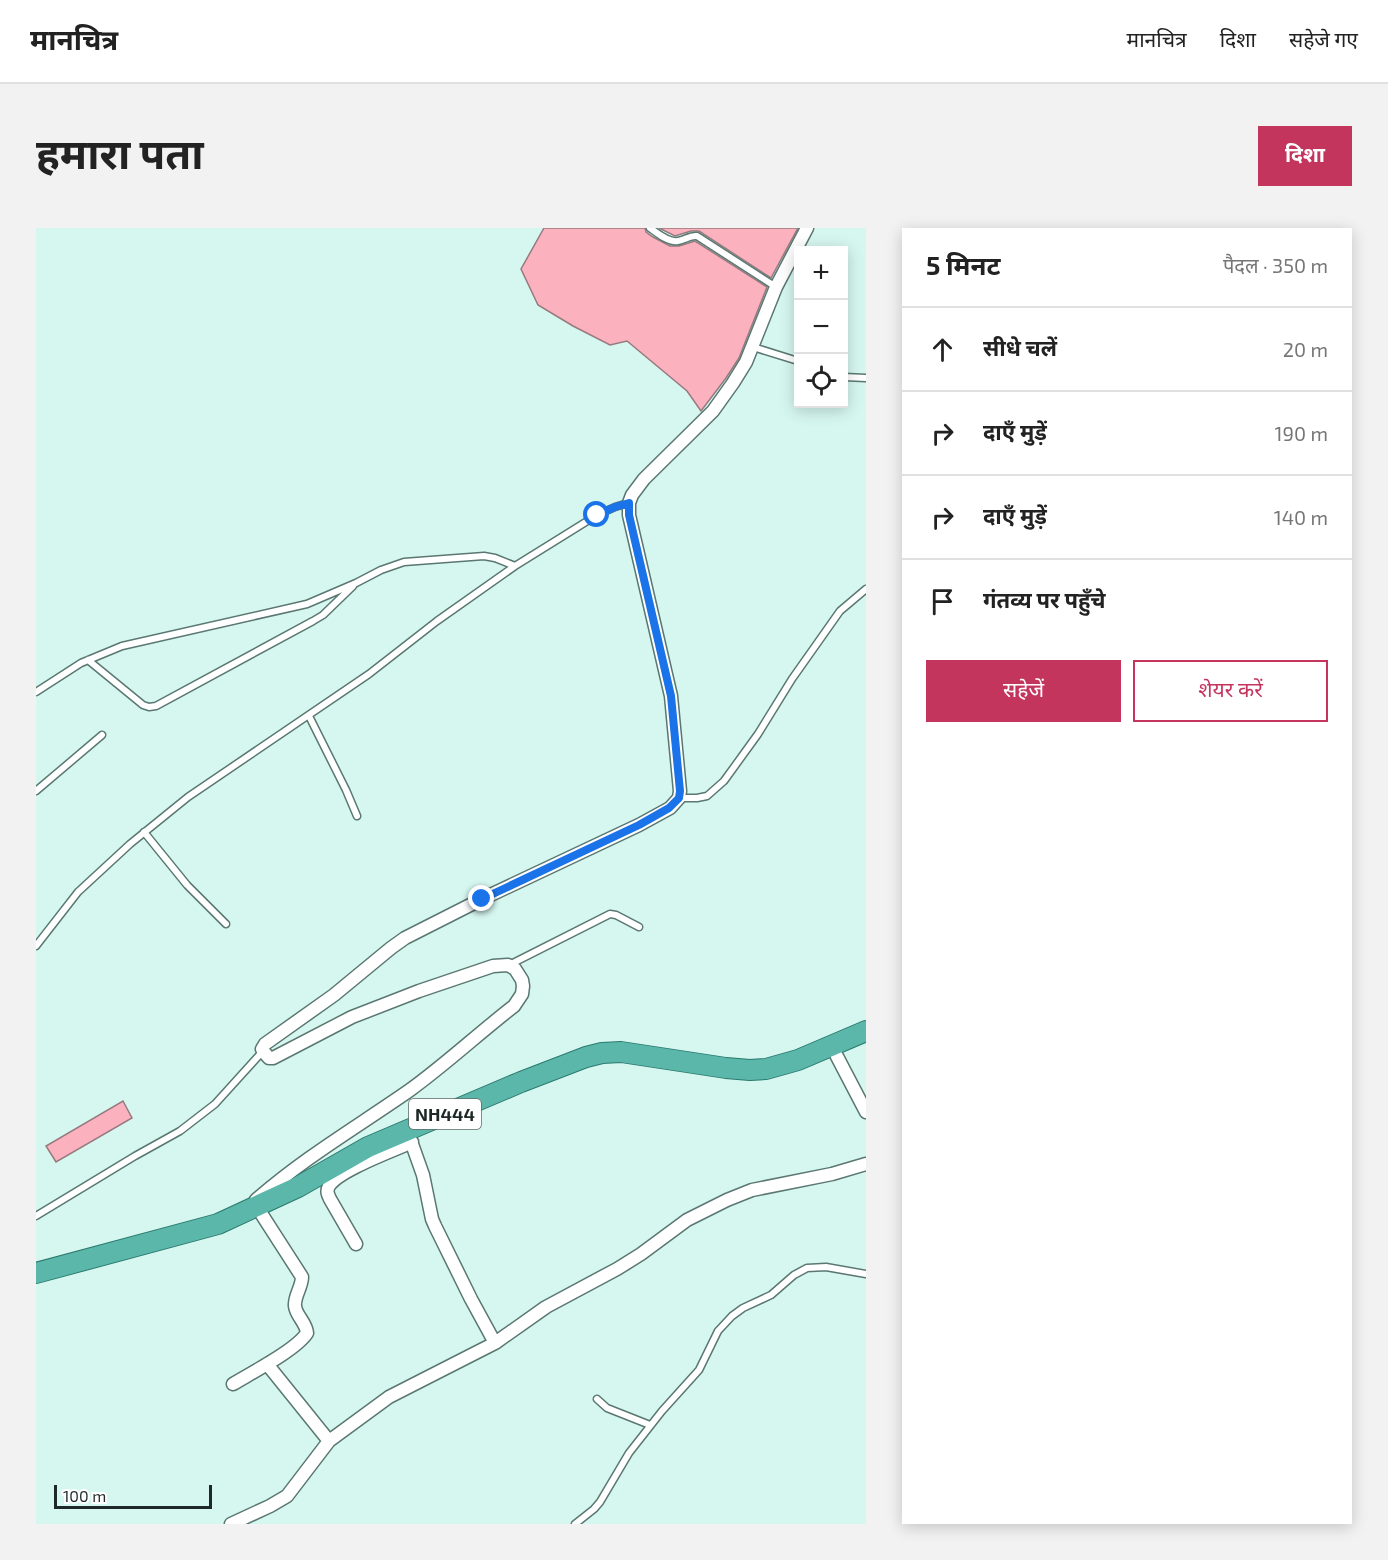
<!DOCTYPE html>
<html lang="hi">
<head>
<meta charset="utf-8">
<style>
  body { margin:0; font-family:"Exo 2","Noto Sans Devanagari",sans-serif; background:#f2f2f2; color:#222 }
  .controls { position:absolute; right:18px; top:18px; display:grid; overflow:hidden; border-radius:0px; box-shadow:0 3px 15px #0003 }
  .controls button { width:54px; height:54px; display:grid; place-items:center; padding:0; border:0; border-bottom:2px solid #e0e0e0; background:#fff; color:#222; font:30px sans-serif }
  .scale { position:absolute; left:18px; bottom:15px; width:158px; box-sizing:border-box; padding-left:6px; border:3px solid #1d2927; border-top:0; font-size:16px; line-height:21px; white-space:nowrap; color:#1d2927; -webkit-text-stroke:4px #fff; paint-order:stroke }
  .stop { position:absolute; width:18px; height:18px; margin:-14px; border:4px solid #1a73e8; border-radius:50%; background:#fff }
  .stop.end { background:#1a73e8; border-color:#fff; box-shadow:0 2px 6px #0008 }
  .list { margin:0; padding:0; list-style:none }
  h2 { display:flex; justify-content:space-between; align-items:center; height:78px; margin:0; padding:0 24px; font-size:26px }
  h2 small { font-size:20px; font-weight:400; color:#767676 }
  .list li { display:grid; grid-template-columns:39px 1fr auto; gap:18px; align-items:center; box-sizing:border-box; height:84px; padding:0 24px; border-top:2px solid #e0e0e0 }
  .list b { display:block; font-size:22px; white-space:nowrap }
  .list em { font-size:20px; font-style:normal; color:#767676 }
  .actions { display:flex; gap:12px; padding:18px 24px }
  .actions a { flex:1; padding:14px 0; border:2px solid #c4355e; border-radius:0px; text-align:center; font-size:21px; color:#c4355e }
  .actions .main { background:#c4355e; color:#fff }
  .icon { flex:none; width:33px; height:33px; fill:none; stroke:currentColor; stroke-width:2; stroke-linecap:round; stroke-linejoin:round }
  .map { position:relative; flex:none; width:830px; height:1296px; overflow:hidden; border-radius:0px }
  header { display:flex; align-items:center; gap:36px; box-sizing:border-box; height:84px; padding:0 30px; background:#fff; border-bottom:2px solid #e0e0e0 }
  header strong { font-size:28px }
  nav { display:flex; gap:33px; margin-inline-start:auto; font-size:21px }
  .intro { display:flex; align-items:center; justify-content:space-between; box-sizing:border-box; height:144px; padding:0 36px }
  h1 { margin:0; font-size:42px }
  .button { padding:15px 27px; border-radius:0px; background:#c4355e; color:#fff; font-size:21px; font-weight:700 }
  main { display:flex; gap:36px; padding:0 36px }
  aside { flex:1; background:#fff; border-radius:0px; box-shadow:0 3px 15px #0003 }
  .map>svg:first-child { display:block }
  .building { fill:#fcb2be; stroke:#967a7e; stroke-width:1.5 }
  .lines { fill:none; stroke-linecap:round; stroke-linejoin:round }
  .service-casing { stroke:#5a7771; stroke-width:9 }
  .minor-casing { stroke:#5a7771; stroke-width:15 }
  .trunk-casing { stroke:#2b7a6e; stroke-width:22 }
  .service { stroke:#fff; stroke-width:6 }
  .minor { stroke:#fff; stroke-width:12 }
  .trunk { stroke:#5bb7aa; stroke-width:20 }
  .route { stroke:#1a73e8; stroke-width:8 }
  .labels { text-anchor:middle; dominant-baseline:central; stroke-width:5; stroke-linejoin:round; paint-order:stroke }
  .shield { fill:#fff; stroke:#616968; stroke-width:1.5 }
  .shield-label { font-size:18px; font-weight:bold; fill:#1d2927 }
</style>
</head>
<body>
<header>
<strong>मानचित्र</strong>
<nav><a>मानचित्र</a><a>दिशा</a><a>सहेजे गए</a></nav>
</header>
<div class="intro"><h1>हमारा पता</h1><a class="button">दिशा</a></div>
<main>
<div class="map">
<svg width="830" height="1296" viewBox="0 0 830 1296">
  <rect width="100%" height="100%" fill="#d6f7f0"/>
  <path class="building" d="M508 0H609L610 4 617 9 634 18H643L659 13 731 59 703 130 690 150 665 183 651 163 591 113 574 117 537 98 502 77 485 41Z
    M623 0H762L735 50 663 3H655L639 8Z
    M87 873 96 890 20 934 10 918Z"/>
  <g class="lines">
    <defs>
      <path id="service" d="M614 0C621 5 633 15 642 13 649 12 654 7 661 8L740 59
        M717 119 762 133
        M808 149 830 150
        M52 432 107 477 113 479 120 478 277 393 287 387 317 358
        M0 464 45 435 86 418 271 376 320 355 345 342 368 334 448 328 459 330 479 338
        M273 488 310 562 321 588
        M0 563 66 507
        M643 570H661L671 568 688 553 722 506 756 451 804 383 830 361
        M108 604 151 657 190 696
        M0 718 42 664 94 616 152 569 333 446 401 393 479 338 561 287 579 279 592 275
        M473 737 574 686 580 687 603 699
        M0 988 99 928 144 903 179 876 227 823
        M561 1171 571 1180 614 1197
        M539 1296 558 1281 564 1274 593 1225 626 1183 663 1142 682 1103 696 1088 707 1080 735 1067 758 1047 771 1040 790 1039 830 1046"/>
      <path id="minor" d="M795 817 830 884
        M371 902 387 947 396 991 399 998 435 1071 459 1115
        M220 972C269 929 321 899 374 862 410 836 443 805 478 778L486 766 487 758 486 752 479 741 472 737 457 738 383 763 316 789 237 830H233L227 823 226 821 229 816 298 767 355 720 369 710 446 671 603 597 634 580 643 570 644 563 635 468 593 287V275L596 267 608 251 677 183 697 155 710 134 740 59 771 0
        M320 1016 294 971C292 967 290 963 293 958 303 942 357 923 376 914
        M231 1136 293 1213
        M197 1156C215 1145 260 1122 271 1105 270 1094 260 1088 259 1078 258 1068 266 1059 266 1049L221 979
        M195 1296 234 1278 251 1268 293 1213 353 1169 459 1115 510 1079 581 1041 605 1026 651 992 691 972 716 962 796 946 830 936"/>
      <path id="trunk" d="M0 1045 182 996 262 959 332 919 485 854 550 829 566 825 585 824 690 840 714 842 730 841 762 832 830 803"/>
    </defs>
    <use href="#service" class="service-casing"/>
    <use href="#minor" class="minor-casing"/>
    <use href="#trunk" class="trunk-casing"/>
    <use href="#service" class="service"/>
    <use href="#minor" class="minor"/>
    <use href="#trunk" class="trunk"/>
  </g>
  <g class="lines">
    <path class="route" d="M446 671 603 597 633 580 643 570 644 563 635 468 593 287V275L579 279 561 287"/>
  </g>
  <g class="labels">
    <rect class="shield" x="373" y="871" width="72" height="30" rx="4.5"/>
    <g class="shield-label">
      <text x="409" y="886">NH444</text>
    </g>
  </g>
</svg>
<div class="controls">
<button>+</button>
<button>−</button>
<button><svg class="icon" aria-label="locate" viewBox="0 0 24 24"><circle cx="12" cy="12" r="6"/><path d="M12 2v4M12 18v4M2 12h4M18 12h4"/></svg></button>
</div>
<div class="scale">100 m</div>
<div class="stop" style="left:561px;top:287px"></div>
<div class="stop end" style="left:446px;top:671px"></div>
</div>
<aside>
<h2>5 मिनट<small>पैदल · 350 m</small></h2>
<ul class="list">
<li><svg class="icon" aria-label="ahead" viewBox="0 0 24 24"><path d="M12 20V5M6 11l6-6 6 6"/></svg><div><b>सीधे चलें</b></div><em>20 m</em></li>
<li><svg class="icon" aria-label="right" viewBox="0 0 24 24"><path d="M7 20v-9h11M14 6l5 5-5 5"/></svg><div><b>दाएँ मुड़ें</b></div><em>190 m</em></li>
<li><svg class="icon" aria-label="right" viewBox="0 0 24 24"><path d="M7 20v-9h11M14 6l5 5-5 5"/></svg><div><b>दाएँ मुड़ें</b></div><em>140 m</em></li>
<li><svg class="icon" aria-label="arrive" viewBox="0 0 24 24"><path d="M6 21V4h12l-3 4 3 4H6"/></svg><div><b>गंतव्य पर पहुँचे</b></div></li>
</ul>
<div class="actions"><a class="main">सहेजें</a><a>शेयर करें</a></div>
</aside>
</main>
</body>
</html>
